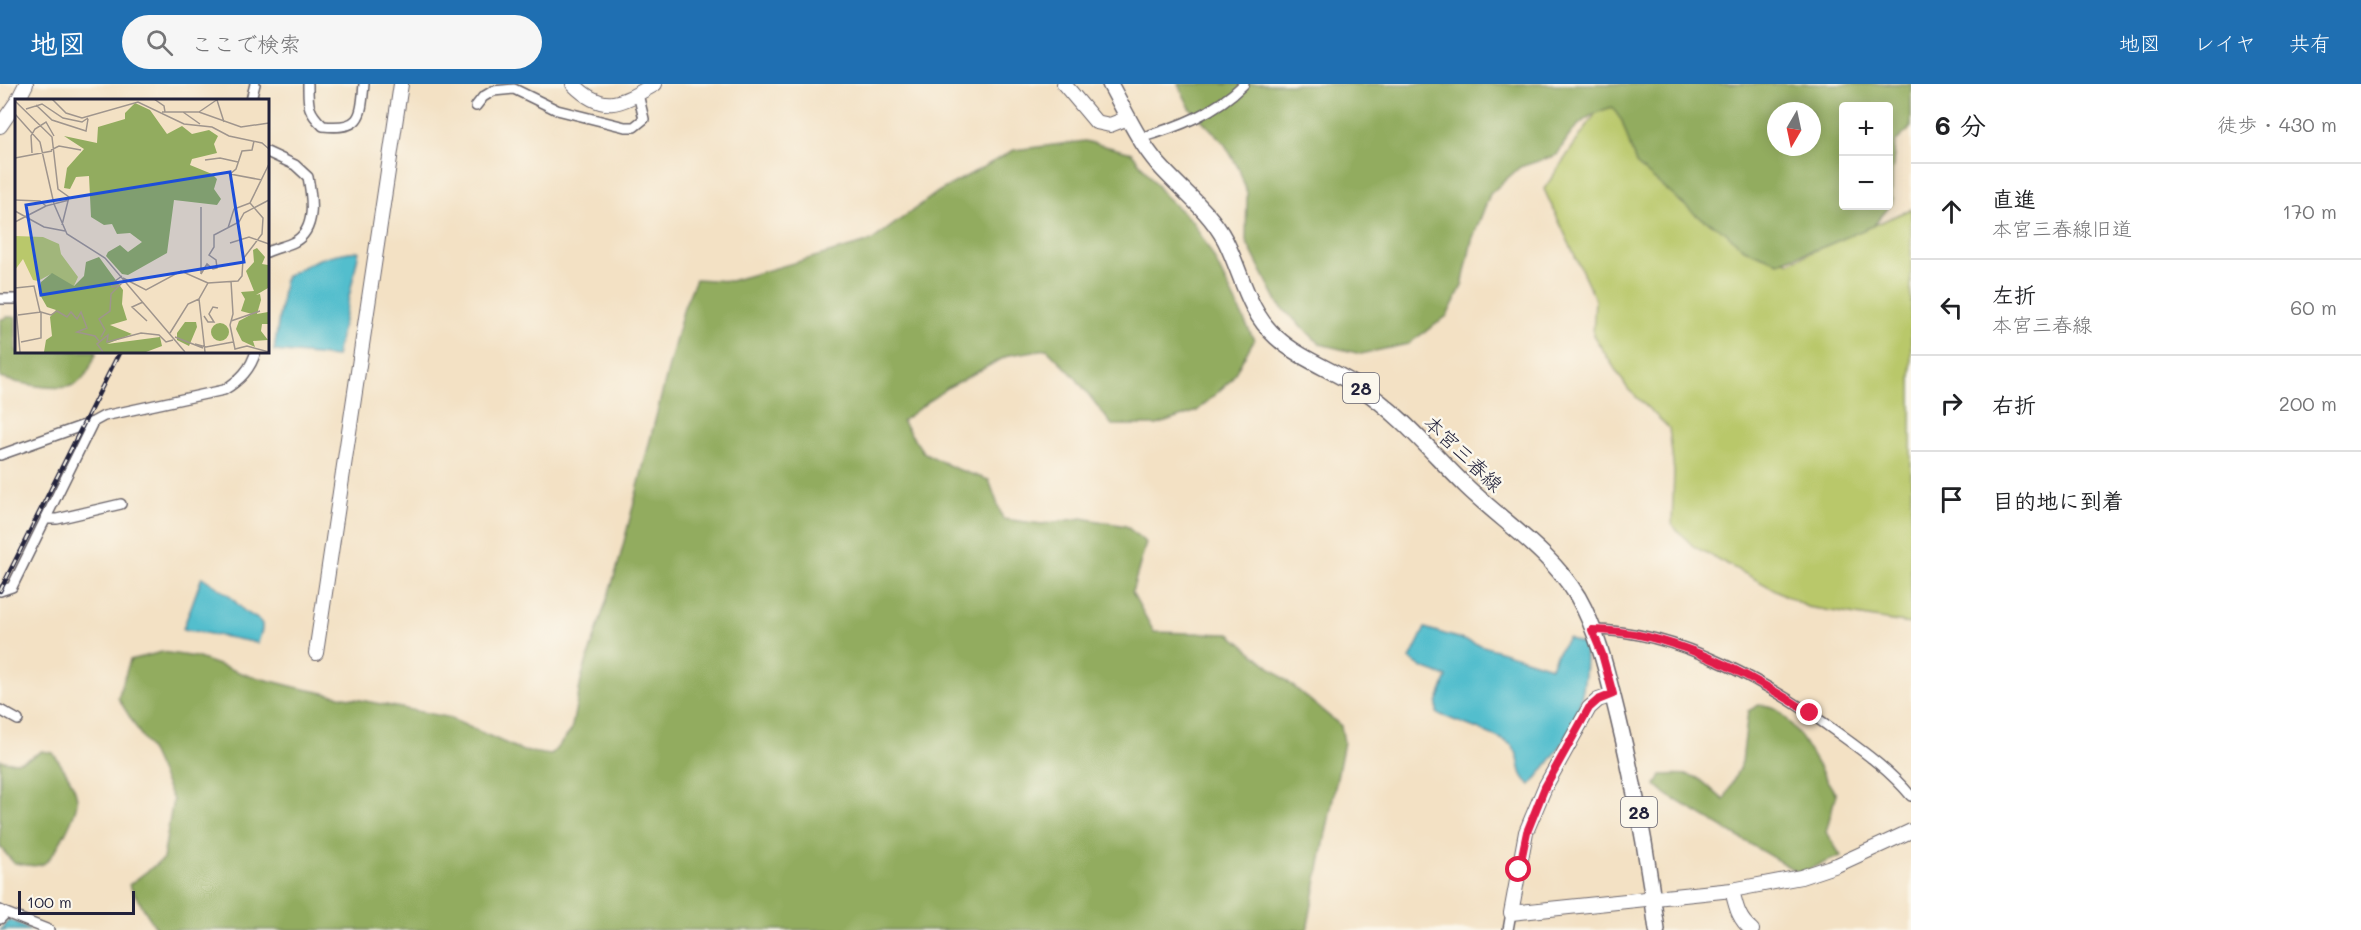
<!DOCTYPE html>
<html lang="ja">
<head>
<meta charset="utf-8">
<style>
  body { margin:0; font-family:Mali,"Klee One",sans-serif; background:#f6f6f6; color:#202124 }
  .controls { position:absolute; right:18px; top:18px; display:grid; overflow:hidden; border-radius:6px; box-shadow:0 3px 15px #0003 }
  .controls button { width:54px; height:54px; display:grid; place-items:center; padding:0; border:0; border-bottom:2px solid #e0e0e0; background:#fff; color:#202124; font:30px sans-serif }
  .compass { position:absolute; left:1767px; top:18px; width:54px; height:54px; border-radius:50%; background:#fff; box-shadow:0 3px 15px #0003; rotate:189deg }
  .scale { position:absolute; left:18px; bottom:15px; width:117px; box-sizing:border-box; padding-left:6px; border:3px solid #22223b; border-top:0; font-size:16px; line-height:21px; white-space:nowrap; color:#22223b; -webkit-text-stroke:4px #fbf7ec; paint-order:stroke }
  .stop { position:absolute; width:18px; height:18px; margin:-14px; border:4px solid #e11d48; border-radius:50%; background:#fff }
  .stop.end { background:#e11d48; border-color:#fff; box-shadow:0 2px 6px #0008 }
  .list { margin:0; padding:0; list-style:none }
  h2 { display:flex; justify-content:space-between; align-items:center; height:78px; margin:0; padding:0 24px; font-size:26px }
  h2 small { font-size:20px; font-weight:400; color:#757577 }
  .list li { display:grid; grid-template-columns:39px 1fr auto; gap:18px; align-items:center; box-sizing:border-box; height:96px; padding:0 24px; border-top:2px solid #e0e0e0 }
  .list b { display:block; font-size:22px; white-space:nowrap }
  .list p { margin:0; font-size:20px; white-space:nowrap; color:#757577 }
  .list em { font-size:20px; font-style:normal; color:#757577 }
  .icon { flex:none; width:33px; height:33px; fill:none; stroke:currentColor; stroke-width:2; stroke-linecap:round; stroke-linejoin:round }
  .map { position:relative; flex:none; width:1911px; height:846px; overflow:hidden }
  header { display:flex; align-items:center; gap:36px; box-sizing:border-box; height:84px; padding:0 30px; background:#1f6fb2; color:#fff }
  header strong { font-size:28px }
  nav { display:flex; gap:33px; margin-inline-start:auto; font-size:21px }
  .search { width:420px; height:54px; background:#f6f6f6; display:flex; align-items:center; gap:15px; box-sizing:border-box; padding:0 21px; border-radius:33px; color:#757577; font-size:22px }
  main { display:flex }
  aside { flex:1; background:#fff }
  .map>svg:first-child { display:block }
  .green { fill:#b9c86b; stroke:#6e7553; stroke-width:1.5 }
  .forest { fill:#92ac5f; stroke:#5a674d; stroke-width:1.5; fill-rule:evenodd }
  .water { fill:#52becd; stroke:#3a7084; stroke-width:1.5 }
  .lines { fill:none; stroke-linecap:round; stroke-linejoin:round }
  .street-casing { stroke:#6b656b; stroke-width:12 }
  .secondary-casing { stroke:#6b656b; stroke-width:16 }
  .primary-casing { stroke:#6b656b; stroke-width:18 }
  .street { stroke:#fff; stroke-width:9 }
  .secondary { stroke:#fff; stroke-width:14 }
  .primary { stroke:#fff; stroke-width:15 }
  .rail-casing { stroke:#22223b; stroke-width:4.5 }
  .rail { stroke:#fbf7ec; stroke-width:2; stroke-dasharray:7; stroke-linecap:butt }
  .route { stroke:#e11d48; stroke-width:8 }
  .labels { text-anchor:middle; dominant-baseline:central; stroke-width:5; stroke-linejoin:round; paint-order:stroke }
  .shield { fill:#fbf7ec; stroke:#636270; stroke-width:1.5 }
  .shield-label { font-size:18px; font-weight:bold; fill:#22223b }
  .street-label { font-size:20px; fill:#22223b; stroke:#fbf7ec }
  .inset-road { fill:none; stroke:#9f958d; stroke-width:1.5 }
  .view { fill:#1d4ed8; fill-opacity:0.15; stroke:#1d4ed8; stroke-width:3 }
  .inset-edge { fill:none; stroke:#22223b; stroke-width:3 }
</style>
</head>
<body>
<header>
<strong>地図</strong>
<div class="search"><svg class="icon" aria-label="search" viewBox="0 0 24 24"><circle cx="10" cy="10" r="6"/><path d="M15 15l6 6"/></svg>ここで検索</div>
<nav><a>地図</a><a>レイヤ</a><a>共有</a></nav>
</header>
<main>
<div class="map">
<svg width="1911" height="846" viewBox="0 0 1911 846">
  <rect width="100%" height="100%" fill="#fbf7ec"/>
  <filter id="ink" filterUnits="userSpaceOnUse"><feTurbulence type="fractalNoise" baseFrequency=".0167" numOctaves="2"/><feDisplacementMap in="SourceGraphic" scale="12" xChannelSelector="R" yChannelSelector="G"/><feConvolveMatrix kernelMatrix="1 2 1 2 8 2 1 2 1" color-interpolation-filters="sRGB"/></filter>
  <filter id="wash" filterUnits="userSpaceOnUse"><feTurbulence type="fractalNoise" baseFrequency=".008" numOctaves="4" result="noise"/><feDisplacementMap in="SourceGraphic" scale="24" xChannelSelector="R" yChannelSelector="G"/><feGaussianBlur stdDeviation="1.35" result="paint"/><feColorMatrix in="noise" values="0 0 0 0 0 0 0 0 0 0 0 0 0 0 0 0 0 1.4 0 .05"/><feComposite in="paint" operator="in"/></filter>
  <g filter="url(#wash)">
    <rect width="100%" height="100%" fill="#f3e1c4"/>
    <path class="green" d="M1606 14 1736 153 1789 178 1911 125V540L1807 523 1693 462 1672 441 1674 388 1669 344 1628 305 1593 251 1595 215 1544 105Z"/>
    <path class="forest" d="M1178 0H1911V44L1895 58 1892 90V120L1873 142 1823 163 1778 178 1744 165 1724 147 1696 131 1636 80 1622 37 1612 23C1582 32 1572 45 1557 71L1520 83 1490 110 1472 156 1462 202 1447 232 1408 260 1361 270 1320 260 1279 221 1246 157 1247 109 1239 85 1224 59 1190 24ZM1844 22H1888V122H1844ZM1776 27H1812V63H1776Z
      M1085 57 1132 69 1165 112 1192 137 1211 168 1254 256 1231 296 1197 327 1157 341H1112L1075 293 1047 265 1009 271 947 304 902 337 923 368 954 384 989 396 1003 435 1042 440 1082 434 1126 442 1146 459 1132 508 1154 548 1230 550 1341 642 1344 658 1307 846H157L129 801 163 775 173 716 152 669 118 614 130 576 162 568 196 573 247 591 299 604 447 633 523 667 551 671 571 647 582 592 618 481 684 223 696 195 730 197 871 157 938 108 1014 66Z
      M7 233H16V267H97C92 279 87 295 74 301 57 308 17 299 0 294V236Z
      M1759 621C1767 621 1774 622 1780 628 1804 650 1817 684 1836 710L1826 748 1841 772 1799 789 1667 711 1656 701 1661 691C1703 689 1694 692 1724 716L1742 678 1748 627Z
      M42 667 53 669C62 682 75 699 77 715 78 729 56 769 46 778 38 785 23 780 14 779L0 763V676C17 681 28 676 42 667Z"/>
    <path class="water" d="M359 167 336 273 274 267 285 193C313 176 326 170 359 167Z
      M202 493 229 511 244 527 259 536 262 540V546L258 559 183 545Z
      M1425 544 1551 583 1556 571 1568 554 1585 561C1588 588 1582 623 1569 647 1560 666 1544 684 1531 701 1514 689 1524 674 1511 661 1502 652 1453 637 1437 629V619L1447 593 1423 584 1410 575Z
      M9 836H11L31 846H0Z"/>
  </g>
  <g filter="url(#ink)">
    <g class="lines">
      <defs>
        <path id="street" d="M308 0C308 20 307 27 323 42 362 46 361 32 364 0
          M251 16 255 0
          M476 22 483 13 493 7 514 5 557 26 625 43H634L644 35 638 10
          M1140 54C1178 43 1215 29 1244 0
          M267 68 295 81 308 93C312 114 317 146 294 158 286 162 276 164 267 168
          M0 215H16
          M0 371 93 338 104 332 224 306C240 296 251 285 256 267
          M45 435H57L121 420
          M0 507 12 503 93 338
          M1592 546C1679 546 1774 602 1842 652 1867 670 1891 688 1911 712
          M0 626 18 636
          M0 826 6 829 0 835
          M6 829 49 846
          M1508 846 1511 829"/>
        <path id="secondary" d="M573 0C604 31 620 20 655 0
          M1064 0 1096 38 1110 41 1128 34
          M18 16 26 0
          M0 42 16 19
          M316 569 401 0
          M1613 611 1598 616 1589 624 1545 703 1526 748 1511 829 1732 806C1736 822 1738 835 1752 846
          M1732 806 1801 793 1837 781 1911 747"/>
        <path id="primary" d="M1110 0C1125 27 1138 57 1159 81 1181 106 1209 126 1225 156 1242 189 1247 227 1276 253 1301 276 1334 286 1362 305 1401 331 1432 369 1466 402 1503 438 1551 468 1578 513 1599 550 1608 593 1618 633 1635 703 1648 774 1657 846"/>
      </defs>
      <use href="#street" class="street-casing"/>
      <use href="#secondary" class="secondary-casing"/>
      <use href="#primary" class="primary-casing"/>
      <use href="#street" class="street"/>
      <use href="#secondary" class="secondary"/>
      <use href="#primary" class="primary"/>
      <defs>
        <path id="rail" d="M0 507 120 267"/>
      </defs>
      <use href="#rail" class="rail-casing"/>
      <use href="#rail" class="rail"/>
    </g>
  </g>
  <g class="lines" filter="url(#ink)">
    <path class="route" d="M1519 786 1527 748 1545 703 1589 624 1598 616 1613 610 1602 570 1592 546C1668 546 1748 589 1810 629"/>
  </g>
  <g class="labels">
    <g class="shield">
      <rect x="1343" y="289" width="36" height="30" rx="4.5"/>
      <rect x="1621" y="713" width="36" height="30" rx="4.5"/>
    </g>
    <g class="shield-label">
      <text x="1361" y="304">28</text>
      <text x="1639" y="728">28</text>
    </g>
    <g class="street-label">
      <text transform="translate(1464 369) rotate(44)">本宮三春線</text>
    </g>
  </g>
  <g transform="translate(15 15)">
    <rect width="254" height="254" fill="#f3e1c4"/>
    <path d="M0 137 28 138 44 145 46 155 63 178 58 189 36 175 23 182 18 181 8 160 0 171Z" fill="#b9c86b"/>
    <path d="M120 4 135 11 152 35 167 27 177 35 194 31 203 37 199 45 202 54 177 60 175 66 197 75 202 80 199 90 206 100 202 106 159 101 152 154 113 176 107 175 91 157 93 153 105 146 113 153 127 143 115 134 102 135 97 125 89 126 76 118 74 77 61 78 55 90 49 89 52 69 69 50 49 37 82 44 83 28 110 20V14ZM242 149 250 158 247 165 253 166V189L241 196 245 195 246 201 242 215 253 213V225H247L246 232 253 241 238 242 240 248 227 242 221 230 224 222 237 215 226 212 230 200 226 193 239 192 231 172 239 163 238 151ZM84 158 108 191 107 205 112 221 95 226 117 235 92 245 145 238 147 247 131 253H29L31 241 37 237 35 218 41 211 32 208 24 194 26 183 37 174 59 187 69 177 71 163ZM170 223H181L182 228 174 247 162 241V234ZM196 233a9 9 0 1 1 18 0a9 9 0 1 1-18 0Z" fill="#92ac5f"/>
    <path class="inset-road" d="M37 0 51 14 67 19 123 3 169 25 197 28 214 37 247 44 254 50M139 0 149 7 150 13M202 1 209 23M0 2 37 38 43 90 54 98 47 126M21 6 37 21 71 32 73 20M11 10 27 5 48 19 67 23 73 19M147 13H184L226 28 254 24M168 13 185 25M184 13 203 0M0 15 25 43 39 105 52 135 90 159 170 253M239 42 237 51 227 52 221 70 215 75 247 81M36 51 44 47 66 51M17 54 16 37 20 30 31 23 39 37M0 59 37 52M190 61 205 59 223 63M0 101 25 102 31 107 54 101M186 108V175M0 112 29 128 50 132M0 123 31 107M213 129 219 110 235 104M215 144 234 138 254 145M186 175 192 165 198 170 202 169 201 161 194 156 199 148V136L224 123 229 114 254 101M108 179 131 191 166 172 193 184M216 182 218 215 215 226 220 250 232 247 254 253M0 189 19 187 25 213M0 199 5 253M128 203 117 208 132 222M3 216 26 213 36 216 42 212 52 218 56 213 62 220 66 213 72 229 62 233 80 237 84 242M189 217 193 223H199L194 215 198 208 203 209M216 222 245 212M155 234 173 205 184 200M86 238 90 231 84 220 95 212 96 195 105 186 97 188 96 185 107 177M160 238 188 249M6 243 26 239V213M180 245 191 248 218 243M88 253 82 245 93 236 92 243 126 234 144 236 151 243 158 241M190 253 184 200 193 184 223 182 227 177 228 160 247 135 248 119 235 104 254 65"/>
    <path class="view" d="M215 73 229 163 26 196 11 106Z"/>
    <rect width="254" height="254" class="inset-edge"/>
  </g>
</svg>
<div class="controls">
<button>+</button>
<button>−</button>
</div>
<svg class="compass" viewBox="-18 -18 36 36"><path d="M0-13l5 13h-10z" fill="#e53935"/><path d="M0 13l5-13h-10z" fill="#757577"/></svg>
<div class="scale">100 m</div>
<div class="stop" style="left:1519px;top:786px"></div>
<div class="stop end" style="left:1810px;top:629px"></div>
</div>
<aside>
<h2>6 分<small>徒歩 · 430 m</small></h2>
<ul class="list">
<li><svg class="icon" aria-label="ahead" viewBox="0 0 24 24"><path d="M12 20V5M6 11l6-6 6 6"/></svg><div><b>直進</b><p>本宮三春線旧道</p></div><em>170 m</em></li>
<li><svg class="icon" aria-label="left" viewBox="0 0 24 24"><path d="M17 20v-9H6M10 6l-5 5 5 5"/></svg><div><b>左折</b><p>本宮三春線</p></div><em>60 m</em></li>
<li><svg class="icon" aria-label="right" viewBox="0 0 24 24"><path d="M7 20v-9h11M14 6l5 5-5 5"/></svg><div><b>右折</b></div><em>200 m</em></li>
<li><svg class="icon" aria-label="arrive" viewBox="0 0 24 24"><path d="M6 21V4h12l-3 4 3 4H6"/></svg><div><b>目的地に到着</b></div></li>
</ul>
</aside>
</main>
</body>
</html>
